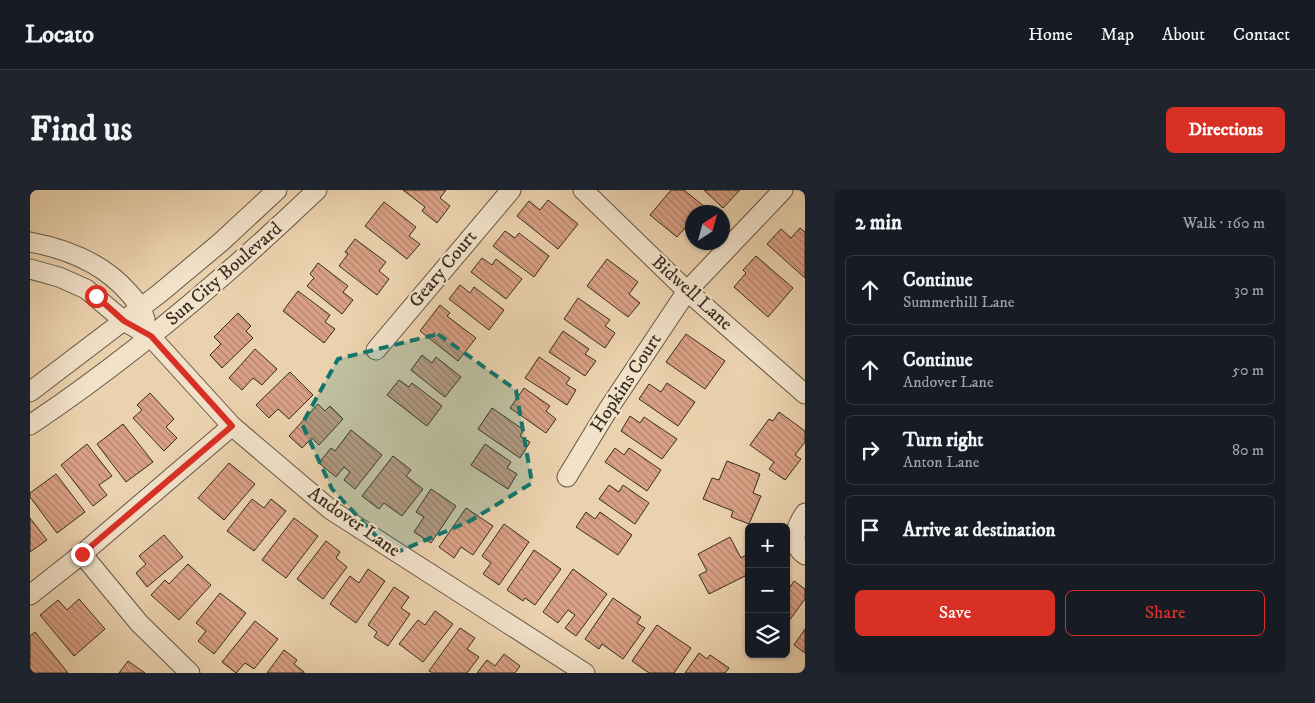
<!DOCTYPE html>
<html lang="en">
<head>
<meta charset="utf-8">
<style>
  body { margin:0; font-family:"IM FELL DW Pica",serif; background:#20242c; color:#f1f3f6 }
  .controls { position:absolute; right:15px; bottom:15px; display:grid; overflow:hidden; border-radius:8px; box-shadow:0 1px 4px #0004 }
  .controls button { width:45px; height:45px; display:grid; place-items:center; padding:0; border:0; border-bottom:1px solid #363941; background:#171b24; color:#f1f3f6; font:25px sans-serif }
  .compass { position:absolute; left:655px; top:15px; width:45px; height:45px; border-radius:50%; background:#171b24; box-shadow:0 1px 4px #0004; rotate:36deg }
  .stop { position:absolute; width:15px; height:15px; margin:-11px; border:4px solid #d93025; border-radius:50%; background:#fff }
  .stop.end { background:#d93025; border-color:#fff; box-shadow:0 1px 5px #0008 }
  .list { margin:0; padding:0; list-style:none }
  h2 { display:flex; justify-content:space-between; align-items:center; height:65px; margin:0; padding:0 20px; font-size:21px }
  h2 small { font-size:16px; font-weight:400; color:#9ea1a6 }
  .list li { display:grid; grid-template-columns:32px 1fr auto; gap:15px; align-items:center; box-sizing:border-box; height:70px; margin:0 10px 10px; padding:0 10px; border:1px solid #363941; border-radius:8px }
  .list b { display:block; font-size:19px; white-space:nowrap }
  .list p { margin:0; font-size:16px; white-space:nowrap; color:#9ea1a6 }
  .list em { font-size:16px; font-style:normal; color:#9ea1a6 }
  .actions { display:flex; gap:10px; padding:15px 20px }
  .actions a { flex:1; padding:11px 0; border:1px solid #d93025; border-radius:8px; text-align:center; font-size:18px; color:#d93025 }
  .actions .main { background:#d93025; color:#fff }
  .icon { flex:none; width:28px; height:28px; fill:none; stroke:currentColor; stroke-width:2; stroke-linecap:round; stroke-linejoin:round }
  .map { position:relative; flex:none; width:775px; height:483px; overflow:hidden; border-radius:8px }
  header { display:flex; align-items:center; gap:30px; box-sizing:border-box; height:70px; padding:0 25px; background:#171b24; border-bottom:1px solid #363941 }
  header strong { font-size:24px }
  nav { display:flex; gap:28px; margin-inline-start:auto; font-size:18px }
  .intro { display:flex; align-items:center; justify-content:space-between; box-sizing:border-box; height:120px; padding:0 30px }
  h1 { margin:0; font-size:35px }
  .button { padding:12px 22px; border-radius:8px; background:#d93025; color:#fff; font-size:18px; font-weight:700 }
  main { display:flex; gap:30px; padding:0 30px }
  aside { flex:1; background:#171b24; border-radius:8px; box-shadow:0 1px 4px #0004 }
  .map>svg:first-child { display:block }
  .building { fill:url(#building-back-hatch); stroke:#362c21 }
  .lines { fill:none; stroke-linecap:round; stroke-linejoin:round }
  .minor-casing { stroke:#635644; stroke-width:21 }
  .minor { stroke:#f2e2ca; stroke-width:19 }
  .route { stroke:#d93025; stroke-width:6 }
  .marked { fill:#0f766e; fill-opacity:0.2; stroke:#0f766e; stroke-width:4; stroke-dasharray:10 6; stroke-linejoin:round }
  .labels { text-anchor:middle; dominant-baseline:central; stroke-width:4.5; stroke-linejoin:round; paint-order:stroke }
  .street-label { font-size:19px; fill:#362c21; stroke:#f2e2ca }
</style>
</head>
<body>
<header>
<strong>Locato</strong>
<nav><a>Home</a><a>Map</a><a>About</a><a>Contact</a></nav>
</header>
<div class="intro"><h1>Find us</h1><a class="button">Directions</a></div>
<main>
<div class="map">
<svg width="775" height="483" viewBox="0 0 775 483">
  <defs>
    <pattern id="building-back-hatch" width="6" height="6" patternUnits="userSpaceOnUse" patternTransform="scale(1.25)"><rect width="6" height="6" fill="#d9a085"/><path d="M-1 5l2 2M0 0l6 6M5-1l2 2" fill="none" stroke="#b1836c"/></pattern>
  </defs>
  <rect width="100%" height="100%" fill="#ebd2ae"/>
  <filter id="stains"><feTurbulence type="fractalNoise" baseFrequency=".004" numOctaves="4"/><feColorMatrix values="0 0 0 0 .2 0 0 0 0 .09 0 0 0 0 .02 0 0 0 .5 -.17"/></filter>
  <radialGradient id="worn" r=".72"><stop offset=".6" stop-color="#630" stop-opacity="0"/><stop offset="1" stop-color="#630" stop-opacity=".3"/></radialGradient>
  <path class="building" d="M373 0H416L410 8 420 16 407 33 392 21 395 17Z
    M641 0H654L681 22H662V34L660 32 647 47 620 25Z
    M674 0H710L693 18Z
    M518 10 548 34 528 59 487 26 499 11 510 20Z
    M354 12 386 37 379 46 390 54 377 69 335 36Z
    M770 38 775 42V88L737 54 751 39 761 48Z
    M475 41 485 48 489 43 519 66 504 87 463 56Z
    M325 49 356 72 349 81 359 89 347 105 309 76 318 64 315 62Z
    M726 66 763 98 738 127 704 97 716 83 713 80Z
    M452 68 462 75 466 69 492 89 476 109 441 82Z
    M577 69 608 92 599 104 610 113 598 127 557 96Z
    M288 73 318 96 313 102 323 110 312 124 277 96 284 88 280 84Z
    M430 95 440 103 444 97 474 120 459 140 419 109Z
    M268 101 300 125 295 132 305 139 294 153 253 121Z
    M548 108 580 130 575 136 585 143 575 158 534 129Z
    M410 115 420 123 417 126 446 148 428 171 390 141Z
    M208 123 221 136 216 141 223 148 192 178 180 165 191 154 184 147Z
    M533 141 559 159 555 164 566 171 555 186 519 162Z
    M656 144 695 171 675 199 636 172Z
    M225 159 247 179 232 195 223 188 212 200 199 188Z
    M392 165 402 173 406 167 431 187 415 207 381 180Z
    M509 167 540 188 536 194 546 200 537 215 495 188Z
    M260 182 283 205 259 229 248 219 239 228 226 215Z
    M369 190 379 197 382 193 412 216 397 236 357 205Z
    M637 193 665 212 648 236 609 209 619 194 631 202Z
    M494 198 520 216 516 221 526 229 516 243 480 218Z
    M120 203 144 229 136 237 147 248 134 261 103 228 112 220 107 215Z
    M288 214 295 221 300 216 313 229 289 255 282 248 272 258 259 246Z
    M462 218 494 240 490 246 500 252 490 268 448 239Z
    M749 222 775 241V252L765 265 771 269 755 290 739 279 744 272 720 255 739 229 743 231Z
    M600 226 610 233 614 227 647 249 632 269 591 241Z
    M93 234 123 272 96 292 67 254Z
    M321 240 352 265 325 299 314 290 320 282 314 277 306 287 289 273 301 258 305 261Z
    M57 254 82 286 69 295 77 305 63 316 31 275Z
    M455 254 481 272 477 278 487 284 478 299 441 275Z
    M585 258 594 265 599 258 631 280 617 301 575 272Z
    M363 266 381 280 376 286 393 299 372 326 354 313 349 319 332 306Z
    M697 271 730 284 723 303 731 306 719 334 701 327 703 321 673 309 682 288 689 290Z
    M199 273 225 294 194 330 168 308Z
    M26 284 55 322 27 343 0 307V303Z
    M579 295 589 302 593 295 619 313 605 334 569 309Z
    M401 299 426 316 401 353 384 342 394 327 386 322Z
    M222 309 234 318 241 309 256 321 224 361 197 341Z
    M436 318 463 336 443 365 431 357 424 368 409 357Z
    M556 322 565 329 570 322 602 345 588 365 546 337Z
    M0 328 17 350 0 362Z
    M264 328 288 346 256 388 232 370Z
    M474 334 499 352 469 395 453 384 461 373 452 366Z
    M134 345 153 367 117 397 106 383 116 374 109 366Z
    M700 347 711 368 719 363V384L679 404 669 385 677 381 668 364Z
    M296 351 310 362 306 368 317 377 293 409 267 389Z
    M504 360 531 379 505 415 495 408 493 411 477 400Z
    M158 374 181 395 149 430 121 405 135 390 139 394Z
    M338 379 355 391 326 433 300 414 320 386 329 393Z
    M543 379 577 404 546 446 535 438 545 425 538 420 528 433 513 422Z
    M764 391 775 399V409L756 435V403Z
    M364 397 379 407 371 418 380 424 358 456 344 447 347 442 338 435Z
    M190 403 216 423 184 464 168 451 176 441 166 433Z
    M583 408 611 427 607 433 615 438 593 469 572 454 569 459 555 449Z
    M49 409 75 439 44 466 10 425 28 410 37 420Z
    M405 421 423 434 393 472 369 454 388 430 395 435Z
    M225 431 248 449 224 479 215 473 206 483 192 472Z
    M627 435 661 458 644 483H619L602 471Z
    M430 438 445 448 437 459 449 467 437 483H403L399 481Z
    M775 439V463L764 455Z
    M5 442 38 483H0V446Z
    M254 460 267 470 264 474 274 482V483H237Z
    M669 463 677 469 680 465 699 478 695 483H655Z
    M474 464 490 476 485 483H447L457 470 465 476Z
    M98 471 115 483H89Z"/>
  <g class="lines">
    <defs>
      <path id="minor" d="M553 0 657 101 775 204
        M0 52C38 59 73 73 99 103 106 111 112 118 115 129
        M0 79 29 87 56 99 94 131 121 147 202 236 301 320 555 483
        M346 160 481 0
        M0 202 130 103 191 52 247 0
        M0 235C103 166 197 86 287 0
        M537 287 579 218 657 101 753 0
        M775 323C765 338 759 353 775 365
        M52 364 109 433 160 483
        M0 405 52 364 202 236"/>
    </defs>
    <use href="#minor" class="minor-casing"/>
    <use href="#minor" class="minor"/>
  </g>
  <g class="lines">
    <path class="route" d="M52 364 202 236 121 146 94 131 66 106"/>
  </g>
  <path class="marked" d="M408 144 486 200 502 293 440 331 363 364 302 299 272 234 308 169Z"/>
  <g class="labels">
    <g class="street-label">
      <text transform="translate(413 79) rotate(-50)">Geary Court</text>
      <text transform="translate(194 84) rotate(-41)">Sun City Boulevard</text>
      <text transform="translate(662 103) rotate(42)">Bidwell Lane</text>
      <text transform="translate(596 193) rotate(-57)">Hopkins Court</text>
      <text transform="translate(324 332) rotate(35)">Andover Lane</text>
    </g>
  </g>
  <rect width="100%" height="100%" filter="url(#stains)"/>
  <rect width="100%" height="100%" fill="url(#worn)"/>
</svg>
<div class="controls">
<button>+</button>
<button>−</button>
<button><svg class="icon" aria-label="layers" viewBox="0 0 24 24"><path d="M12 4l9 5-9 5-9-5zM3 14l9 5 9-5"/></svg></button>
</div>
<svg class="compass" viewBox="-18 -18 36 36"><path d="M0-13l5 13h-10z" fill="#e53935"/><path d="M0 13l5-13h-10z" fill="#9ea1a6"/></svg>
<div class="stop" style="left:66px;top:106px"></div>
<div class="stop end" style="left:52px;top:364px"></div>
</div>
<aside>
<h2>2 min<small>Walk · 160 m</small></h2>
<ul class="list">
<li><svg class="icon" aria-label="ahead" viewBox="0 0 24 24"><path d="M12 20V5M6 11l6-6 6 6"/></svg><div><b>Continue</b><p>Summerhill Lane</p></div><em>30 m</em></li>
<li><svg class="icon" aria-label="ahead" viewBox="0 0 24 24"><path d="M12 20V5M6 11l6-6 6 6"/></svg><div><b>Continue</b><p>Andover Lane</p></div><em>50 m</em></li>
<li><svg class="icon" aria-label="right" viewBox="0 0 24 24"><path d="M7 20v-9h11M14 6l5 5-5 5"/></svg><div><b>Turn right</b><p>Anton Lane</p></div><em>80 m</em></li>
<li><svg class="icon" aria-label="arrive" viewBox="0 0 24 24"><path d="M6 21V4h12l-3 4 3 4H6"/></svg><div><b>Arrive at destination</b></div></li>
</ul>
<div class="actions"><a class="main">Save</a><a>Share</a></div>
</aside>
</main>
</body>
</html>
